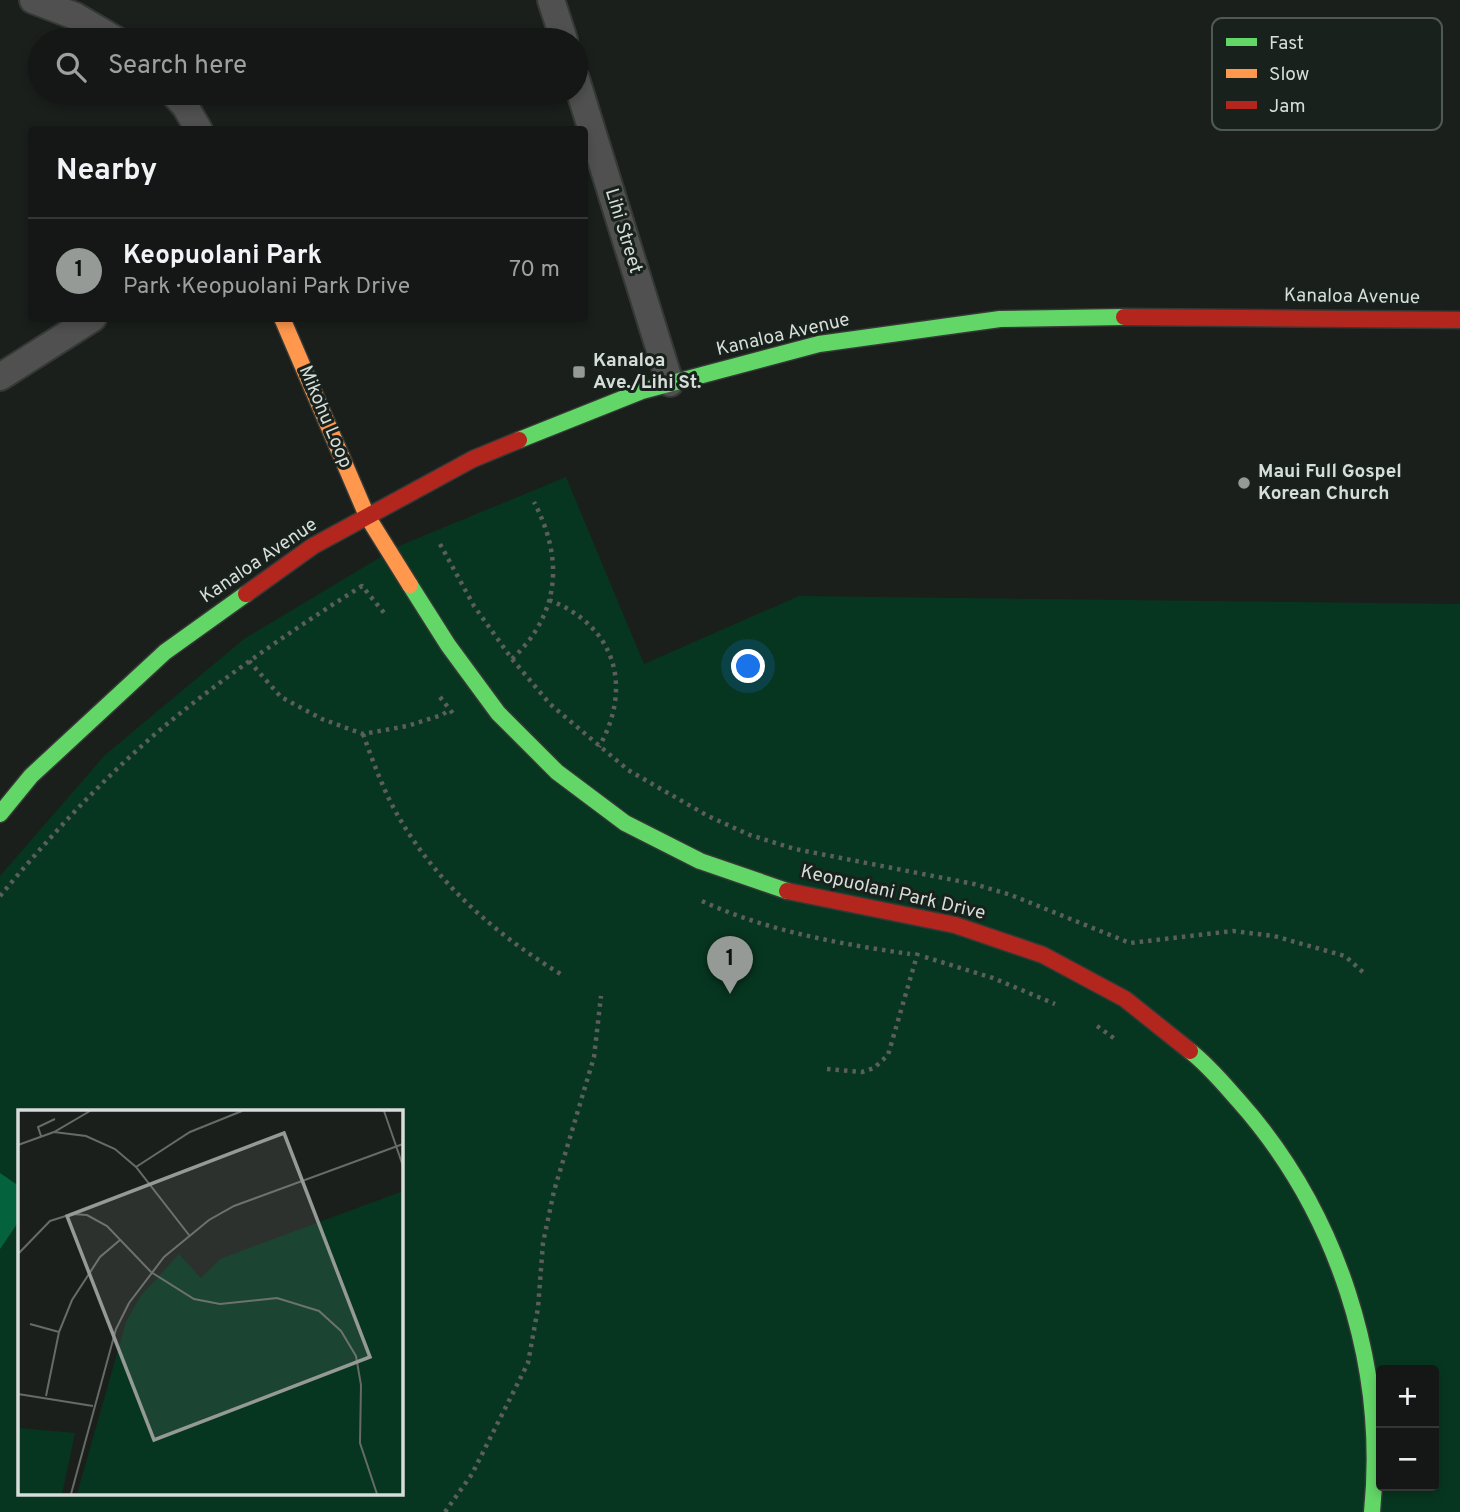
<!DOCTYPE html>
<html lang="en">
<head>
<meta charset="utf-8">
<style>
  body { margin:0; font-family:Overpass,sans-serif; background:#1d201e; color:#f1f3f6 }
  .controls { position:absolute; right:21px; bottom:21px; display:grid; overflow:hidden; border-radius:7px; box-shadow:0 4px 10px #0003 }
  .controls button { width:63px; height:63px; display:grid; place-items:center; padding:0; border:0; border-bottom:2px solid #333634; background:#141715; color:#f1f3f6; font:35px sans-serif }
  .you { position:absolute; left:749px; top:667px; width:24px; height:24px; margin:-18px; border:5px solid #fff; border-radius:50%; background:#1a73e8; box-shadow:0 0 0 10px #1a73e833 }
  .badge { display:grid; place-items:center; width:46px; height:46px; border-radius:50%; background:#959a97; color:#111; font-size:23px; font-weight:700 }
  .pin { position:absolute; translate:-50% -58px; filter:drop-shadow(0 2px 4px #0008) }
  .pin::after { content:''; position:absolute; top:37px; width:24px; height:21px; background:inherit; clip-path:polygon(0 0,100% 0,50% 100%) }
  .list { margin:0; padding:0; list-style:none }
  h2 { display:flex; justify-content:space-between; align-items:center; height:91px; margin:0; padding:0 28px; font-size:30px }
  h2 small { font-size:23px; font-weight:400; color:#9d9fa0 }
  .list li { display:grid; grid-template-columns:46px 1fr auto; gap:21px; align-items:center; box-sizing:border-box; height:105px; padding:0 28px; border-top:2px solid #333634 }
  .list b { display:block; font-size:26px; white-space:nowrap }
  .list p { margin:0; font-size:23px; white-space:nowrap; color:#9d9fa0 }
  .list em { font-size:23px; font-style:normal; color:#9d9fa0 }
  .icon { flex:none; width:38px; height:38px; fill:none; stroke:currentColor; stroke-width:2; stroke-linecap:round; stroke-linejoin:round }
  .map { position:relative; flex:none; width:1460px; height:1512px; overflow:hidden }
  .search { position:absolute; background:#141715; box-shadow:0 4px 10px #0003; left:28px; top:28px; width:560px; height:77px; display:flex; align-items:center; gap:18px; box-sizing:border-box; padding:0 24px; border-radius:38px; color:#9d9fa0; font-size:26px }
  .panel { position:absolute; background:#141715; box-shadow:0 4px 10px #0003; left:28px; top:126px; width:560px; height:196px; border-radius:7px }
  .map>svg:first-child { display:block }
  .green { fill:#073620; fill-rule:evenodd }
  .water { fill:#04623c }
  .lines { fill:none; stroke-linecap:round; stroke-linejoin:round }
  .street-casing { stroke:#353936; stroke-width:30 }
  .fast-casing { stroke:#353936; stroke-width:19 }
  .slow-casing { stroke:#353936; stroke-width:19 }
  .jam-casing { stroke:#353936; stroke-width:19 }
  .path { stroke:#5b5e5c; stroke-width:4.5; stroke-dasharray:3.5 5; stroke-linecap:butt }
  .street { stroke:#4f504f; stroke-width:26 }
  .fast { stroke:#63d668; stroke-width:16 }
  .slow { stroke:#ff974d; stroke-width:16 }
  .jam { stroke:#b3261e; stroke-width:16 }
  .poi-dot { fill:#959a97; stroke:#18211c; stroke-width:2.5 }
  .labels { text-anchor:middle; dominant-baseline:central; stroke-width:6; stroke-linejoin:round; paint-order:stroke }
  .street-label { font-size:19px; fill:#d7ddd9; stroke:#18211c }
  .poi-label { font-size:19px; font-weight:bold; fill:#d7ddd9; stroke:#18211c; text-anchor:start }
  .inset-road { fill:none; stroke:#666b68; stroke-width:2 }
  .view { fill:#959a97; fill-opacity:0.15; stroke:#959a97; stroke-width:3.5 }
  .inset-edge { fill:none; stroke:#d7ddd9; stroke-width:3.5 }
  .key { fill:#18211c; stroke:#515955; stroke-width:2 }
  .key-label { font-size:19px; fill:#d7ddd9 }
</style>
</head>
<body>
<div class="map">
<svg width="1460" height="1512" viewBox="0 0 1460 1512">
  <rect width="100%" height="100%" fill="#1a1f1c"/>
  <path class="green" d="M566 477 644 664 799 596 1460 604V1512H0V876L105 755 244 639 399 546ZM19 1111H401V1493H19ZM1381 1370H1434V1486H1381Z"/>
  <path class="water" d="M0 1173 19 1186V1221L0 1249Z"/>
  <g class="lines">
    <defs>
      <path id="street" d="M33 0 75 16 116 40
        M551 0 564 40
        M576 79 670 383
        M173 93 185 106 199 130
        M0 377 93 318"/>
      <path id="fast" d="M519 440 642 391 819 344 1000 319 1124 317
        M410 585 448 645 498 713 557 772 625 823 700 861 787 891
        M0 814 31 776 165 652 246 594
        M1190 1051C1208 1065 1223 1083 1238 1100 1337 1211 1387 1364 1372 1512"/>
      <path id="slow" d="M282 318 367 516 410 585"/>
      <path id="jam" d="M1124 317 1460 320
        M246 594 313 546 473 459 519 440
        M787 891 955 925 1043 955 1125 999 1190 1051"/>
    </defs>
    <use href="#street" class="street-casing"/>
    <use href="#fast" class="fast-casing"/>
    <use href="#slow" class="slow-casing"/>
    <use href="#jam" class="jam-casing"/>
    <path class="path" d="M440 544 474 606 512 659 550 704 628 770 708 816 750 835 795 849 974 884 1011 895 1130 943 1233 931 1274 936 1345 956 1365 974
      M549 600C616 626 633 687 599 747
      M512 659C560 614 564 559 534 502
      M249 661 281 697 322 719 363 734 407 726 442 715 449 710
      M440 697 454 715
      M363 734C371 756 379 778 389 799 427 875 492 933 564 976
      M0 896C51 835 106 775 167 724 228 674 295 628 362 586L385 614
      M702 901C767 931 840 944 910 954
      M925 957 993 978 1055 1004
      M1097 1026 1115 1039
      M827 1069 862 1072 874 1068 888 1055 918 952
      M445 1512 472 1474 528 1363 538 1308 543 1243 554 1191 594 1057 601 996"/>
    <use href="#street" class="street"/>
    <use href="#fast" class="fast"/>
    <use href="#slow" class="slow"/>
    <use href="#jam" class="jam"/>
  </g>
  <g class="poi-dot">
    <rect x="572" y="365" width="14" height="14" rx="3.5"/>
    <circle cx="1244" cy="483" r="7"/>
  </g>
  <g class="labels">
    <g class="street-label">
      <text transform="translate(623 231) rotate(73)">Lihi Street</text>
      <text transform="translate(1352 297) rotate(1)">Kanaloa Avenue</text>
      <text transform="translate(783 335) rotate(-13)">Kanaloa Avenue</text>
      <text transform="translate(325 417) rotate(67)">Mikohu Loop</text>
      <text transform="translate(259 561) rotate(-34)">Kanaloa Avenue</text>
      <text transform="translate(893 893) rotate(13)">Keopuolani Park Drive</text>
    </g>
    <g class="poi-label">
      <text x="593" y="361">Kanaloa<tspan x="593" dy="22">Ave./Lihi St.</tspan></text>
      <text x="1258" y="472">Maui Full Gospel<tspan x="1258" dy="22">Korean Church</tspan></text>
    </g>
  </g>
  <g transform="translate(18 1110)">
    <rect width="385" height="385" fill="#1a1f1c"/>
    <path d="M385 81V384H59L108 212 122 187 161 144 183 168 202 149ZM0 318 57 323 44 384H0Z" fill="#073620"/>
    <path class="inset-road" d="M366 1 385 56M36 22 68 26 97 39 118 57 171 125M23 26 20 17 37 9M0 35 36 22 72 1M118 57 172 22 224 1M0 144 32 111 54 104 69 105 89 116 133 162 176 189 202 194 259 188 301 201 323 221 338 246 343 275 342 333 359 384M12 214 41 222M0 284 75 296M28 286 41 222 54 190 82 147 102 130M53 384 98 219 111 193 146 147 191 110 216 96 385 34"/>
    <path class="view" d="M266 23 352 247 136 330 49 106Z"/>
    <rect width="385" height="385" class="inset-edge"/>
  </g>
  <rect x="1212" y="18" width="230" height="112" rx="10" class="key"/>
  <rect x="1226" y="38" width="31" height="8" fill="#63d668"/>
  <rect x="1226" y="69" width="31" height="9" fill="#ff974d"/>
  <rect x="1226" y="101" width="31" height="8" fill="#b3261e"/>
  <g class="key-label">
    <text x="1269" y="49">Fast</text>
    <text x="1269" y="80">Slow</text>
    <text x="1269" y="112">Jam</text>
  </g>
</svg>
<div class="controls">
<button>+</button>
<button>−</button>
</div>
<div class="you"></div>
<div class="pin badge" style="left:730px;top:994px">1</div>
<div class="search"><svg class="icon" aria-label="search" viewBox="0 0 24 24"><circle cx="10" cy="10" r="6"/><path d="M15 15l6 6"/></svg>Search here</div>
<section class="panel">
<h2>Nearby<small></small></h2>
<ul class="list">
<li><span class="badge">1</span><div><b>Keopuolani Park</b><p>Park · Keopuolani Park Drive</p></div><em>70 m</em></li>
</ul>
</section>
</div>
</body>
</html>
